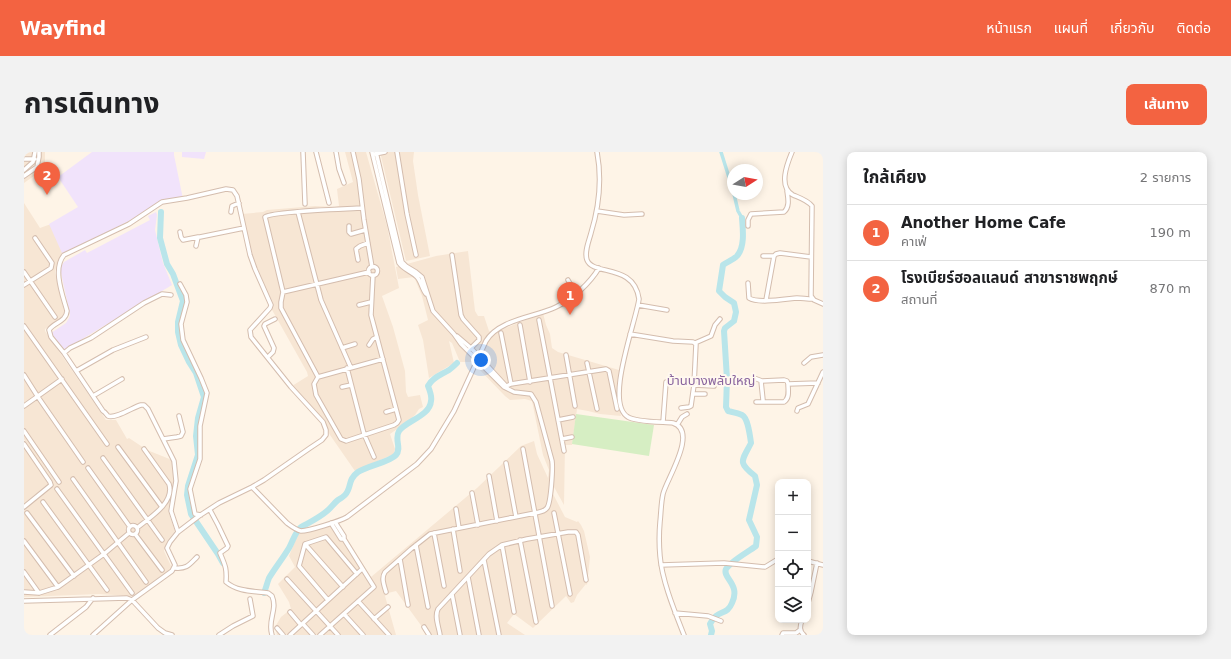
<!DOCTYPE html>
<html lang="th">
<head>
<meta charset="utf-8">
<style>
  body { margin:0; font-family:"DejaVu Sans","Noto Sans Thai",sans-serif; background:#f2f2f2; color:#202124 }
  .controls { position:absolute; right:12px; bottom:12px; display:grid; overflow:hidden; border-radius:8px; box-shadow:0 2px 10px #0003 }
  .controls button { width:36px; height:36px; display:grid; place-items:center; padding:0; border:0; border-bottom:1px solid #e0e0e0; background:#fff; color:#202124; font:20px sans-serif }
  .compass { position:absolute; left:703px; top:12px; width:36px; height:36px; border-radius:50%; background:#fff; box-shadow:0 2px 10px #0003; rotate:79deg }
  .you { position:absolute; left:457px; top:208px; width:14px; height:14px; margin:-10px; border:3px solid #fff; border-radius:50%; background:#1a73e8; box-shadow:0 0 0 6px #1a73e833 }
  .badge { display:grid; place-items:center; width:26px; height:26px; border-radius:50%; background:#f36341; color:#fff; font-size:13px; font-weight:700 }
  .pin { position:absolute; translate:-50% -33px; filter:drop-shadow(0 1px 2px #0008) }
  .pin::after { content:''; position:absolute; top:21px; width:14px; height:12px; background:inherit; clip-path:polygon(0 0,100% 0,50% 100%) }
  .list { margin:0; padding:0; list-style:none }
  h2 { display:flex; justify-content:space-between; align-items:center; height:52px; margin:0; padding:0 16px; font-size:17px }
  h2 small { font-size:13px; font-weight:400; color:#757577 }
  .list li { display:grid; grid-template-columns:26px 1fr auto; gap:12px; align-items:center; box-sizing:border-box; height:56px; padding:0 16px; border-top:1px solid #e0e0e0 }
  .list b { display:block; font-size:15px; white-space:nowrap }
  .list p { margin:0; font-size:13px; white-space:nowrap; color:#757577 }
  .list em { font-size:13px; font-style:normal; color:#757577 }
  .icon { flex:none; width:22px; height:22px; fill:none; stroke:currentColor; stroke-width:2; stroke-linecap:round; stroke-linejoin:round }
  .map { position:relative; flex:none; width:799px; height:483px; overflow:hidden; border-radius:8px }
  header { display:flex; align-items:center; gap:24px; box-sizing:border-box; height:56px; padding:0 20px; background:#f36341; color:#fff }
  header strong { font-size:19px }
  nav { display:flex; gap:22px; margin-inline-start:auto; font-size:14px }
  .intro { display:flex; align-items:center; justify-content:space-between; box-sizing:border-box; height:96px; padding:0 24px }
  h1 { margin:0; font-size:28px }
  .button { padding:10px 18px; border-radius:8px; background:#f36341; color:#fff; font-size:14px; font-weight:700 }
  main { display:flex; gap:24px; padding:0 24px }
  aside { flex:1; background:#fff; border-radius:8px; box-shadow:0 2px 10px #0003 }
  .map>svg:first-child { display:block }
  .residential { fill:#f7e6d4 }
  .education { fill:#f1e3fb }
  .pitch { fill:#d6eec3 }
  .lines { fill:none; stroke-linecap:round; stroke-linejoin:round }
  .canal { stroke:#b9e5ea; stroke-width:3.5 }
  .river { stroke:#b9e5ea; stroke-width:6 }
  .minor-casing { stroke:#d4bdae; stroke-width:5.5 }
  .minor { stroke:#fff; stroke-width:3.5 }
  .labels { text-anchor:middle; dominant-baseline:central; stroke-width:4; stroke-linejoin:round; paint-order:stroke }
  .quarter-label { font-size:13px; fill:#89649e; stroke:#fff8ef }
</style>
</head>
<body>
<header>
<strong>Wayfind</strong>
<nav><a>หน้าแรก</a><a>แผนที่</a><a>เกี่ยวกับ</a><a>ติดต่อ</a></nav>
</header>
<div class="intro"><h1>การเดินทาง</h1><a class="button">เส้นทาง</a></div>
<main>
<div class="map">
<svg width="799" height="483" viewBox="0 0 799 483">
  <rect width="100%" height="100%" fill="#fef4e7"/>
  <path class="residential" d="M0 0H21V16L0 31Z
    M321 0H342L363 74 375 136 358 144 369 175 381 219 382 240 384 245 396 243 399 255 395 257 391 263 383 270 366 282 371 297 370 302 331 319 306 283 299 270 268 234 284 224 283 220 247 156 226 100 218 62 239 60 243 58 291 54 311 55 315 54 313 37 329 30Z
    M356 0H390L389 9 394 43 406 104 382 109Z
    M0 51 16 76 27 72 39 101 34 108 31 120 40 159V165L21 177V179L82 268H92L103 287 105 286 123 298 148 308 150 329 144 359 151 379 143 389 140 399 147 414 145 419 114 441 107 444 75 442 0 445V289L3 292 0 287Z
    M444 99 451 159 454 164H460L465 179 469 181 519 161 522 173 526 182 528 196 534 200 595 218 593 232 594 252 597 264 576 262 564 259 553 257 548 293H541L540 353 530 335 529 342 541 365 553 370 554 369 557 373 560 379 566 405 563 433 562 432 553 443 550 450 547 451 542 444 509 476 490 462 483 471 501 483H404L372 439 364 441 361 444 372 483H253L251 475 257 465 267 457 265 450 254 432 271 415 265 404 274 382 314 372 348 427 347 425 453 336 497 294 510 289 513 302 524 326 525 318 519 303 508 249 501 247 486 248 481 244 454 216 448 210H436L428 191 425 189 430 211 405 226 399 188 394 173 404 168 398 144 390 125 374 127 372 115 412 104Z"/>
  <path class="education" d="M68 0H150V3L159 47 137 50 103 70 40 102 38 101 25 72 54 55 34 25Z
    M158 0H182L180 7 158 5Z
    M132 60 133 63 131 78 139 111 148 133 40 198 27 181 42 171 45 166 46 163 36 116 40 110 61 98 63 101 126 68 124 64Z"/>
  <path class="pitch" d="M552 262 630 273 625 304 548 292Z"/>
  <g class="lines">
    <path class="canal" d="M697 0 709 38
      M710 42 714 59 718 66"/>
    <path class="river" d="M137 60 136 86 143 112 149 122 159 149 154 170V180L157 193 165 210 172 221 180 245 174 266 172 284 174 303 164 334 163 343 167 362 194 402 199 411
      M240 441C242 436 243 431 245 426 251 416 259 406 265 396 269 389 271 380 277 375 286 370 295 366 303 359 307 356 310 351 314 348 316 347 319 345 321 343 328 336 323 328 334 320 343 314 366 310 372 303 378 296 370 287 375 279 382 269 406 264 407 249 408 245 406 239 404 234 409 225 417 223 425 218 428 216 431 213 433 211
      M687 483 688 479 686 472C688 469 689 466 692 464 698 459 704 461 708 451 717 432 698 426 702 417 707 409 724 400 732 394L733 385 725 368 733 333 731 324C713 310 718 309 727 291 726 284 724 266 718 263 714 261 708 260 704 259L702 255 703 227 700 179 701 176 710 169 712 160 710 151 701 145 695 139 699 113C703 110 709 108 713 104 721 95 719 78 718 66"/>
    <defs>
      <path id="minor" d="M279 0 281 52
        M292 0 305 51
        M312 0 315 17 320 31
        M329 0 335 27 340 68 348 115
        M348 0 375 111C380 118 387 119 393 125 397 129 398 137 402 142
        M352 0 378 110 382 114 392 120 398 125 409 159 430 182 437 192 480 235 490 240 507 242 512 250 528 309C529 316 527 351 523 356 520 360 515 360 511 361L406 382 387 397 361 420C357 426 360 433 362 440
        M373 0 383 62 392 103
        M573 0C578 27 575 55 567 81 565 89 560 100 563 108 569 124 610 111 615 147 612 170 580 251 604 265 611 270 639 270 649 271 675 279 642 328 639 342 637 351 637 361 636 370 635 381 635 393 636 404 638 429 651 460 660 483
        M768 0C763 12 754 35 769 43 776 46 783 48 788 54L787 144 790 148 799 152
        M351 2 361 0
        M0 7H11
        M0 18 9 10 11 0
        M0 24 13 15 15 5V0
        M338 56C323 57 248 59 241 65L259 140 257 150V156L294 225 290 232 292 243 317 287 322 289 370 273 373 271 375 268 347 163 349 123
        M573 59 600 63 618 62
        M207 60 208 54 215 51
        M274 60 297 148 327 216
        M325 74V80L327 82 341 78
        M724 74V68L727 62 760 60C766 55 764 46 763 39
        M156 80 157 85 159 88 174 85
        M172 94 174 85H176L220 76
        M428 103 437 163 439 167 455 185V188L444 199
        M739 104H750
        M334 108 332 97 336 94 344 91
        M344.5 119a4.5 4.5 0 1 1 9 0a4.5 4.5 0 1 1-9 0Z
        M0 120 31 165
        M544 128 549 137 552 141
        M724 131 725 146C734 152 762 147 773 146 778 146 783 147 789 147
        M156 132 162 143 163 150 157 172 159 188 177 226 183 241 176 274V307L166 337 171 362 177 363
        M0 133 27 116 28 111 11 86
        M259 140 345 120
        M742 148 750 104 752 102 756 101 787 105
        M335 153 347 150
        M614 153 643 158
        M515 168 540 299
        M496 173 506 230
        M0 174 83 292
        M477 181 487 232
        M606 182 649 189 669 190 672 192 670 233 667 254 665 255 657 256
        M433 184 447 196 483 235
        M671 191 687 184 691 173 696 167
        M345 193 349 187 353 185
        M318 196 331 192
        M40 201 46 196 67 186 120 151 138 142 147 143
        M542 203 551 254
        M244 205 249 200 250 196 240 174 241 172 251 167
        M563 211 573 257
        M780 211 787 205 799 203
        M323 216 340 282 350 305
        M52 219 89 198 122 185
        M0 223 14 245 59 310
        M294 225 359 207
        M730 226 738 229 760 228 763 229 764 232
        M737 229 739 248
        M670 233 690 234
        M318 235 327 233
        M480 235 487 232 582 217 585 219 593 257
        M669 242H681
        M69 244 98 227
        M732 250H760C766 246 764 238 764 232L794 231
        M0 254 38 227
        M773 259 774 256 784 252 799 220
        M362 260 372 257
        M534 268 549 265
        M639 270 642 230
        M653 273 658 265 663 262
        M0 279 35 330
        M139 287 153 285 157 284 159 280 155 264
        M538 287 548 285
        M0 292 26 330 27 333 0 355
        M94 295 138 355
        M499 297 528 454
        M79 306 138 388
        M482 311 492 365
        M64 316 106 375
        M465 324 473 369
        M49 327 122 430
        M228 335 263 371C267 374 272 378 277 379 285 379 316 369 323 365L393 312 407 297 430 259 462 189C475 167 512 165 532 155 549 147 566 131 575 116
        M33 337 108 441
        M448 341 454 373
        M19 350 83 438
        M432 357 435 376
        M186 358 194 373 204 394 203 396 196 401C201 413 203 416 202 430 214 440 230 439 244 441L248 444C254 458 243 468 248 483
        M3 361 50 424
        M530 361 546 442
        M307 371 317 387H320V384L311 370
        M104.5 378a4.5 4.5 0 1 1 9 0a4.5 4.5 0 1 1-9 0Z
        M113 376C125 366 151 351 145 332L120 297
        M429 377 436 419
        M410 381 420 434
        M111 382 138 418
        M496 388 512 470
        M0 389 34 435
        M281 392 319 435
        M392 393 404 455
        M478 393 490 460
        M376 407 384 453
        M460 408 475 483
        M784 409 799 413
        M637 413 700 411 741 415 754 407
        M151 416C163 417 165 413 173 405
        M0 420 15 441
        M444 425 455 483
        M263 427 314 483
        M0 440 15 441 34 435 80 402 105 381
        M428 442 436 483
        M304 448 275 414 281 392 302 385 333 422
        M0 449 103 446 108 448 134 476 141 481 148 483
        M334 449 365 483
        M784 451 787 440 793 411
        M266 460 277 473
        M651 461 684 464 697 469
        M320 462 339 483
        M350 467 364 455
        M778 468C776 474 775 479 780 483
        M279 472 289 483
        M400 475 405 483
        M253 476 259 483
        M26 483 62 455 69 446
        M69 483 108 448 148 419 151 413 143 396 146 390 154 380 175 364 195 351 228 335 240 328 286 296 298 288 302 283V278L299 270 267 235 227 185 226 178 246 156 247 153 231 117 226 103 213 44 209 38 202 37 163 46 138 50 105 72 40 103C28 117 39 144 43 159 42 170 30 170 25 178L27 185 40 201 79 259C81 260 83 263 84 264 92 267 109 255 117 253H120L124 257 150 309 152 329 147 359 154 380
        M195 483 209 474 229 464 226 447
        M266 483 338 417
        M296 483 350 435 320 387
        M416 483C415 475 410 465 414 457L465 402 478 393 503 387 544 380H552L554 383 562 428
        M758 483 759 481H772L776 478"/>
    </defs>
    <use href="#minor" class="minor-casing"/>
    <use href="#minor" class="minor"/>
  </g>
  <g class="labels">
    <g class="quarter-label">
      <text x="687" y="228">บ้านบางพลับใหญ่</text>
    </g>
  </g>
</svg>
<div class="controls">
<button>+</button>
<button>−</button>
<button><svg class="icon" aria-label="locate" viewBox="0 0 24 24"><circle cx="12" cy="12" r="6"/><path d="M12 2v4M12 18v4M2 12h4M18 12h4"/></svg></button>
<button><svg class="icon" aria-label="layers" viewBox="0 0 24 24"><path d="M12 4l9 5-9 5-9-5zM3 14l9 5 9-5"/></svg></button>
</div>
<svg class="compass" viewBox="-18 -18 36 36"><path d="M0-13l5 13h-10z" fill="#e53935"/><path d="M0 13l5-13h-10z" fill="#757577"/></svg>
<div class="you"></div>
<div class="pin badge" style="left:546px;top:163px">1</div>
<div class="pin badge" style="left:23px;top:43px">2</div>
</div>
<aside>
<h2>ใกล้เคียง<small>2 รายการ</small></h2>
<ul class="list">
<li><span class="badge">1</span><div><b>Another Home Cafe</b><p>คาเฟ่</p></div><em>190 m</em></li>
<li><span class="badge">2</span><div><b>โรงเบียร์ฮอลแลนด์ สาขาราชพฤกษ์</b><p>สถานที่</p></div><em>870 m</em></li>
</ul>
</aside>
</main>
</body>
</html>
